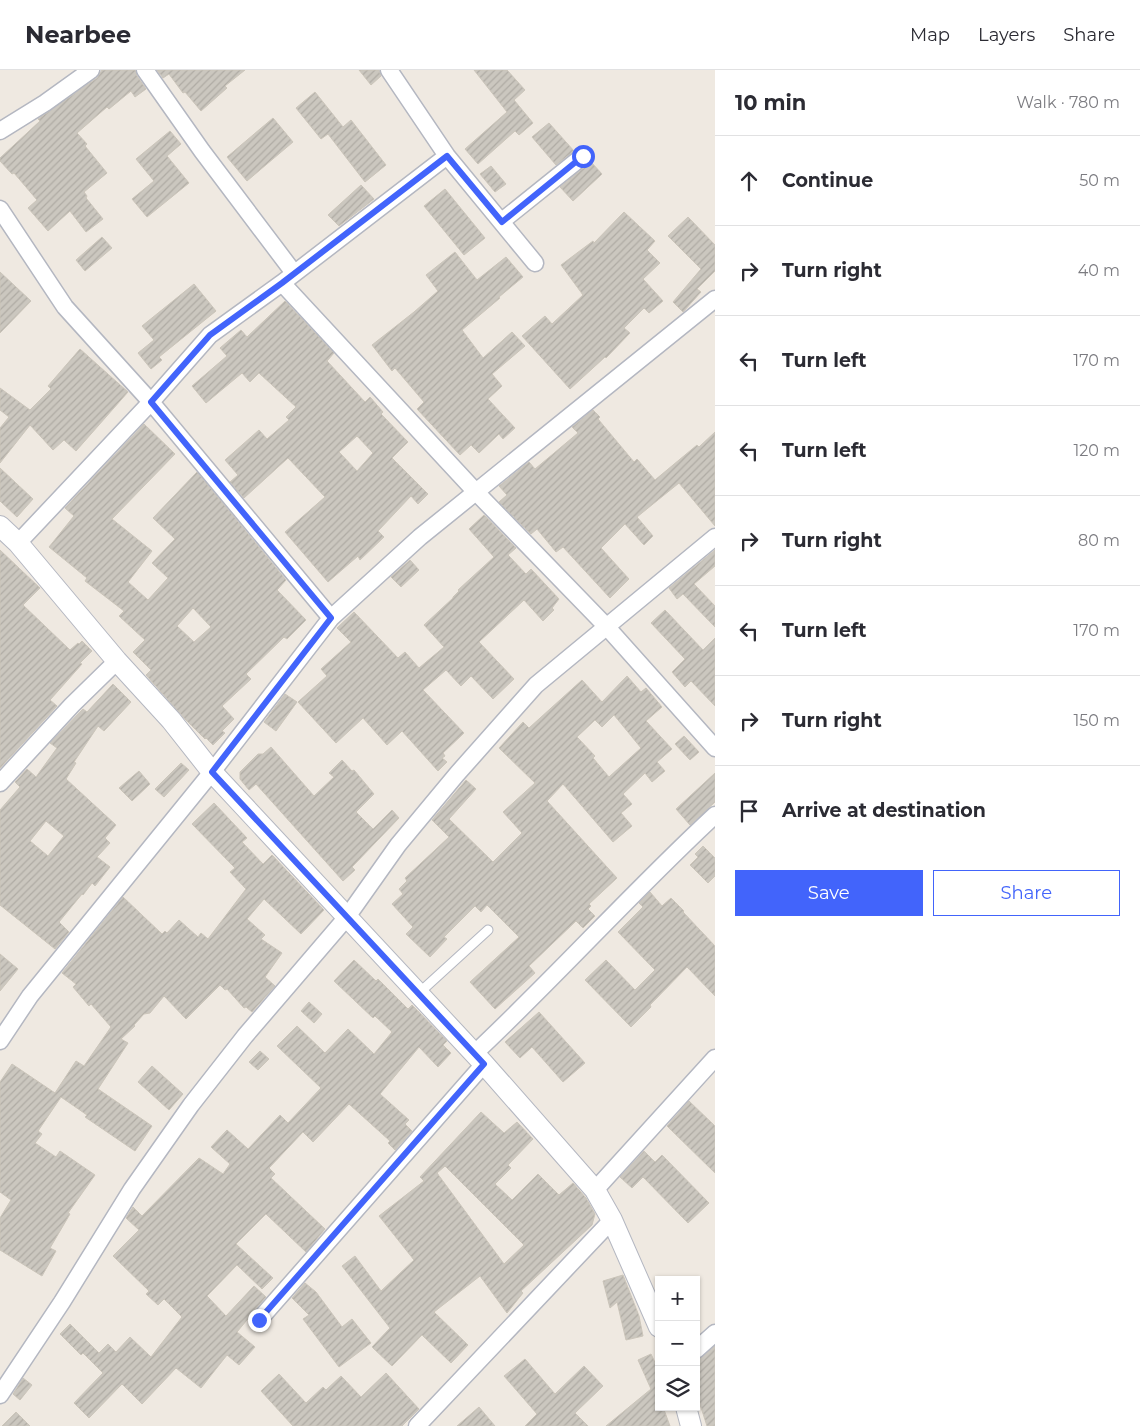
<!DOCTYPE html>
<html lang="en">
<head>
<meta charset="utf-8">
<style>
  body { margin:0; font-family:Montserrat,sans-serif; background:#f7f7f7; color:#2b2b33 }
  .controls { position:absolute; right:15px; bottom:15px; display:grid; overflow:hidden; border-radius:0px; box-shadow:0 1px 4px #0004 }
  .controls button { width:45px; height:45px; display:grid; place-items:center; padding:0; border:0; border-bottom:1px solid #e1e1e2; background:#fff; color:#2b2b33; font:25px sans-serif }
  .stop { position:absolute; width:15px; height:15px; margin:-11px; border:4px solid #4264fb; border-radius:50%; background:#fff }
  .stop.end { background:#4264fb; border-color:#fff; box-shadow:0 1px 5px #0008 }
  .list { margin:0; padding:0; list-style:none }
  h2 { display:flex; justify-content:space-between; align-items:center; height:65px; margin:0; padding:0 20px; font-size:21px }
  h2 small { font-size:16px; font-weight:400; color:#7c7c81 }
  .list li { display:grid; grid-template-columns:32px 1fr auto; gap:15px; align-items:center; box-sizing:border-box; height:90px; padding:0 20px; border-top:1px solid #e1e1e2 }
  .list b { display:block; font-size:19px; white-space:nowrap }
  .list em { font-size:16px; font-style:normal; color:#7c7c81 }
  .actions { display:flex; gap:10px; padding:15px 20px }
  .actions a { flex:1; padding:11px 0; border:1px solid #4264fb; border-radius:0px; text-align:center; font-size:18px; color:#4264fb }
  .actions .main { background:#4264fb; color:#fff }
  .icon { flex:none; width:28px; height:28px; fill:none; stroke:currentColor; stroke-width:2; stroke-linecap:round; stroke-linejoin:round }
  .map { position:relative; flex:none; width:715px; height:1356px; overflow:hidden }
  header { display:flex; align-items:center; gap:30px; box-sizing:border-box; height:70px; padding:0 25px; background:#fff; border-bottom:1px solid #e1e1e2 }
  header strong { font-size:24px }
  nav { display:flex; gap:28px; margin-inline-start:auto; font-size:18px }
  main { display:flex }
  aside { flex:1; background:#fff }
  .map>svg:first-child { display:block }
  .building { fill:url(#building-hatch); stroke:#cbc5ba; fill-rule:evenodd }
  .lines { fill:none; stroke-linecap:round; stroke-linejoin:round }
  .service-casing { stroke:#b4b7c1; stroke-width:11 }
  .minor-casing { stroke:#b4b7c1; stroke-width:19 }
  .tertiary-casing { stroke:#b4b7c1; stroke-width:22 }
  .service { stroke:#fff; stroke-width:9 }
  .minor { stroke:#fff; stroke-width:16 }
  .tertiary { stroke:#fff; stroke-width:20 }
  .route { stroke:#4264fb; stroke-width:6 }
</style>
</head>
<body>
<header>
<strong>Nearbee</strong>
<nav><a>Map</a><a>Layers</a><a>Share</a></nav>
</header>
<main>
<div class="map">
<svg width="715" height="1356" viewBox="0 0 715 1356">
  <defs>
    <pattern id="building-hatch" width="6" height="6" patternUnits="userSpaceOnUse" patternTransform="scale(1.25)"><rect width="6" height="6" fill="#cbc7bf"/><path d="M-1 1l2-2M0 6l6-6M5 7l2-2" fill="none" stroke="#afaba4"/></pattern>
  </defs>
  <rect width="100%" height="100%" fill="#efe9e1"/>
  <path class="building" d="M102 0H135L137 6 146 19 135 27 131 21 109 39 107 37 77 63 87 74 85 76 107 103 84 122 87 126 86 128 103 149 86 162 70 141 48 161 28 138 37 130 14 103 12 104 0 91V88L40 51 38 49 97 8Z
    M157 0H245L225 16 227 18 201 41 185 22 183 23 169 4 163 8Z
    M359 0H379L381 6 371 15Z
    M474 0H507L525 20 514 30 533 53 519 65 515 61 478 94 465 79 507 42Z
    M315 22 343 57 351 50 386 95 365 112 328 64 321 69 296 38Z
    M273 48 293 72 247 111 227 87Z
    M549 53 574 81 556 95 532 67Z
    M170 61 181 74 167 86 189 113 147 147 132 129 154 111 136 89Z
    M591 92 602 104 573 131 560 117Z
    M491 96 506 114 495 122 480 104Z
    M361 115 374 129 339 156 328 145Z
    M445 119 485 168 464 185 424 136Z
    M624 142 655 171 647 180 660 193 643 209 663 231 649 243 644 238 624 258 630 263 606 288 605 287 570 319 522 266 545 246 552 254 583 225 561 195 593 171 594 173Z
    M688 147 715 175V201L697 219 701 222 683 242 673 232 701 199 668 166Z
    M102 167 112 178 85 201 76 190Z
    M455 182 477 210 506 187 523 207 499 227 500 228 462 260 483 288 512 262 525 276 492 304 502 316 488 329 515 358 503 369 499 364 479 383 471 375 460 385 417 339 424 332 395 298 392 301 372 275 414 242 438 221 426 205Z
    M0 202 31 231 0 263Z
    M194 214 216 241 159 287 162 290 151 299 138 283 154 270 142 256Z
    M285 231 334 283 327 291 365 332 370 327 383 342 381 344 408 372 392 388 428 424 418 434 411 426 378 461 384 467 360 490 358 486 328 512 285 462 325 427 288 388 244 428 230 412 238 405 225 390 259 360 267 369 289 350 286 347 296 337 259 303 250 312 242 303 206 333 192 316 227 286 220 278 241 260 247 267ZM357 366 373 383 357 401 339 382Z
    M80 279 128 322 76 381 64 370 53 380 30 355 0 393V358L9 347 0 340V318L30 340 51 319 48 316Z
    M593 340 600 347 598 349 634 392 637 389 655 410 697 375 699 377 715 362V456L679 413 637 447 653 466 644 475 625 454 601 478 629 509 610 528 563 477 556 482 537 459 531 464 499 432 507 425 499 416 529 392 535 399 578 363 572 357Z
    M144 354 175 384 112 449 152 481 128 512 148 530 168 508 152 493 175 469 153 448 197 402 286 510 277 520 306 550 287 569 284 567 246 604 251 609 222 636 234 649 222 661 225 663 213 675 206 668 205 669 185 649 146 605 151 600 133 582 145 570 119 546 124 541 85 511 87 508 49 477 74 446 65 438ZM193 538 211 557 194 572 177 556Z
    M0 398 33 429 17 447 0 431Z
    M484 445 516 478 508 485 526 504 531 499 559 529 552 538 554 540 543 551 524 530 479 572 514 609 493 629 471 606 461 616 446 600 423 620 464 663 443 683 445 686 442 688 447 692 438 701 402 661 387 675 363 648 336 673 298 632 327 606 321 599 351 572 337 558 354 542 398 588 405 582 419 598 444 577 424 555 453 528V527L459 521 458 520 494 487 469 459Z
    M0 480 40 518 23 535 70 580 78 573 79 574 82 571 92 581 80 593 82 594 50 630 57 636 0 698Z
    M715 480V496L694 514 715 536V557L683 524 677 529 669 518Z
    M410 490 419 500 401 517 391 507Z
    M665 540 703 580 715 568V636L691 611 685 617 672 602 685 589 651 553Z
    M627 606 641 622 646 618 662 637 646 651 672 679 657 692 665 701 652 712 645 703 623 724 632 734 621 743 632 756 613 772 563 714 547 731 617 808 589 834 591 836 588 839 595 846 583 858 576 851 529 896 535 903 495 939 470 912 519 867 487 835 481 842 475 836 444 867 447 869 430 887 406 864 413 857 392 834 403 824 399 819 407 811 405 808 449 767 432 750 466 710 476 719 449 749 493 792 522 763 503 742 535 713 499 678 523 652 529 658 582 610 602 632ZM614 645 641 678 609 707 593 688 595 686 577 667 595 650 602 657Z
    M113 614 131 632 104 661 98 656 74 692 76 693 66 709 116 755 105 768 110 773 97 787 110 797 95 816 92 813 83 825 82 824 59 852 69 862 55 879 0 835V740L20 717 15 712 27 699 36 707 57 678 50 673 83 639 87 642ZM46 751 64 766 48 786 30 771Z
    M285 624 297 632 276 661 264 652Z
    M684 666 699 682 690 690 675 674Z
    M271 677 314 726 334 707 329 703 342 690 352 701 354 700 374 724 356 742 373 759 392 740 399 748 352 797 355 800 343 811 256 714 249 720 240 709V702L258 684H263Z
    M181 693 189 700 164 727 155 719Z
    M139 701 150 714 132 731 119 718Z
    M715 703V732L690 755 676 739Z
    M214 733 247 768 242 772 263 794 272 785 324 840 301 864 264 829 247 849 265 865 261 869 282 883 265 907 275 916 252 942 246 937 244 938 227 919 225 920 220 915 186 949 164 926 150 943 144 944 134 955 135 956 121 969 128 973 98 1019 152 1056 135 1081 85 1047 87 1045 61 1027 38 1061 42 1064 35 1073 56 1087 60 1081 95 1105 68 1143 70 1144 50 1178 56 1181 42 1206 0 1180V1148L11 1130 0 1122V1012L12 994 55 1023 76 991 84 996 111 957 91 934 89 936 73 917 76 914 62 903 123 827 162 864 165 861 167 863 179 850 198 867 201 863 208 869 246 819 230 802 235 798 192 754Z
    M703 776 715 788V806L708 813 690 795 698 787 695 784Z
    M650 822 662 836 671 828 684 841 683 842 715 876V926L687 897 650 935 651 937 631 957 585 910 606 890 635 920 655 900 618 862 643 837 639 833Z
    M0 884 18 899 0 921Z
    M354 890 376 911 378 909 408 939 412 935 447 971 443 975 451 983 438 997 419 977 380 1024 409 1050 405 1054 412 1061 395 1080 388 1073 390 1071 349 1034 313 1072 303 1062 269 1098 275 1104 271 1108 325 1159 306 1182 266 1144 236 1174 273 1208 262 1219 237 1195 207 1226 226 1246 254 1216 266 1227 237 1262 255 1277 239 1295 227 1285 201 1318 176 1298 142 1334 122 1314 89 1348 74 1333 103 1303 83 1283 81 1285 60 1264 70 1254 99 1283 108 1274 116 1282 130 1267 151 1287 182 1247 164 1229 158 1235 146 1224 149 1221 113 1186 139 1160 126 1148 133 1137 142 1146 199 1088 223 1104 230 1094 211 1077 227 1060 248 1079 280 1045 288 1053 321 1018 277 976 297 956 325 983 348 959 374 984 392 962 375 946 373 948 334 911Z
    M309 932 322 944 314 953 301 941Z
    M539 942 585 993 563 1012 532 977 520 988 505 972Z
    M260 981 269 989 258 1000 249 992Z
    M152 996 183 1024 169 1040 138 1012Z
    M689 1031 715 1056V1103L667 1056Z
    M481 1042 504 1063 517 1052 533 1069 508 1095 511 1098 495 1114 512 1130 538 1104 559 1125 573 1113 586 1128 595 1144 592 1155 521 1221 523 1223 507 1243 480 1206 434 1242 468 1275 451 1293 422 1265 392 1296 372 1277 390 1258 342 1196 355 1186 381 1221 414 1190 379 1146 424 1111 420 1107ZM445 1096 524 1175 504 1194 437 1103Z
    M644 1081 655 1092 662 1085 709 1133 688 1153 643 1107 632 1118 620 1107Z
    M623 1205 639 1246 643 1266 626 1270 617 1232 610 1238 603 1211Z
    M305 1213 316 1222 342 1257 352 1249 371 1273 339 1297 303 1249 309 1245 292 1228Z
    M715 1276V1356H707L696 1322V1296L700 1295 698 1290Z
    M651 1284 659 1301V1337H663L670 1356H606L651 1319 638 1290Z
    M525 1289 555 1324 584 1296 603 1316 575 1343 588 1356H525L537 1344 504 1306Z
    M386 1303 419 1339 402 1356H293L261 1321 279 1304 306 1333 323 1317 326 1320 341 1306 361 1327Z
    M23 1308 32 1315 20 1330 13 1324Z
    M479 1337 495 1356H457Z
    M16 1342 30 1356H2Z"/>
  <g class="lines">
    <defs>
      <path id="service" d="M419 923 488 860"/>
      <path id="minor" d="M145 0 202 81 294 203
        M389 0 447 86 535 193
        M0 61 45 33 91 0
        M0 139 65 237 151 332 331 548
        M502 151 583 86
        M282 213 475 421 606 556 715 678
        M18 473 151 332 210 265 282 213 447 86
        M0 713 72 635 117 591
        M0 971 30 926 212 702 331 548 420 467 715 229
        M475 983C557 906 632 822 715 745
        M595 1120 715 988
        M259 1250 484 994
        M696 1280 715 1263
        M0 1325 62 1232 132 1119 191 1035 245 966 347 847 398 775 457 704 536 615 715 467
        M417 1356 612 1150"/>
      <path id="tertiary" d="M0 456 18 473 117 591 171 650 212 702 484 994 595 1120 612 1150 659 1257
        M686 1337 691 1356"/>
    </defs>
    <use href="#service" class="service-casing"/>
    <use href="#minor" class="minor-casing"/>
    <use href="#tertiary" class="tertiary-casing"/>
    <use href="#service" class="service"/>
    <use href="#minor" class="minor"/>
    <use href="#tertiary" class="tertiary"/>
  </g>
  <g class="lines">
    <path class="route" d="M259 1250 484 994 212 702 331 548 151 332 210 265 282 213 447 86 502 152 583 86"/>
  </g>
</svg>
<div class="controls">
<button>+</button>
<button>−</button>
<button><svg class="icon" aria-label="layers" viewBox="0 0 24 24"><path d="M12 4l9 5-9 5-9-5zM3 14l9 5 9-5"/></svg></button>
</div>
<div class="stop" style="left:583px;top:86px"></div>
<div class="stop end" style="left:259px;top:1250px"></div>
</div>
<aside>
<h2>10 min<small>Walk · 780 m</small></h2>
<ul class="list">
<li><svg class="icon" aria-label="ahead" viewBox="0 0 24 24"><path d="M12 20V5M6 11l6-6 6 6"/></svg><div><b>Continue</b></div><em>50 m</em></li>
<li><svg class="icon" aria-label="right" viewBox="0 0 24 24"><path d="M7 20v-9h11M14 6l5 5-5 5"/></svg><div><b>Turn right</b></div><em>40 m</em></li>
<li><svg class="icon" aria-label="left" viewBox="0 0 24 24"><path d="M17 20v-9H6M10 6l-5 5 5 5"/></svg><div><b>Turn left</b></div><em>170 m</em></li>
<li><svg class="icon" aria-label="left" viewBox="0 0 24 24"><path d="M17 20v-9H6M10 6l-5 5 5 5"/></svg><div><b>Turn left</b></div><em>120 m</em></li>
<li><svg class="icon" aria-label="right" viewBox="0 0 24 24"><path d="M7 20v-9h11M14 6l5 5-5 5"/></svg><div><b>Turn right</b></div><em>80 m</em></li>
<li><svg class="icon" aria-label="left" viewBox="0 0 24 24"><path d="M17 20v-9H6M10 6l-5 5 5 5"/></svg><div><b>Turn left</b></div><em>170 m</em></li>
<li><svg class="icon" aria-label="right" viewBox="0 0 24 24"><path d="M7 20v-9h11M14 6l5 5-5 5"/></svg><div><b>Turn right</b></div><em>150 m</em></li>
<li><svg class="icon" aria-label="arrive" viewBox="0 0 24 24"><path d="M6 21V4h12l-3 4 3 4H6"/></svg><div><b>Arrive at destination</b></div></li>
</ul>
<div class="actions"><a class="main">Save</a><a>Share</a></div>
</aside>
</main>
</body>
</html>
